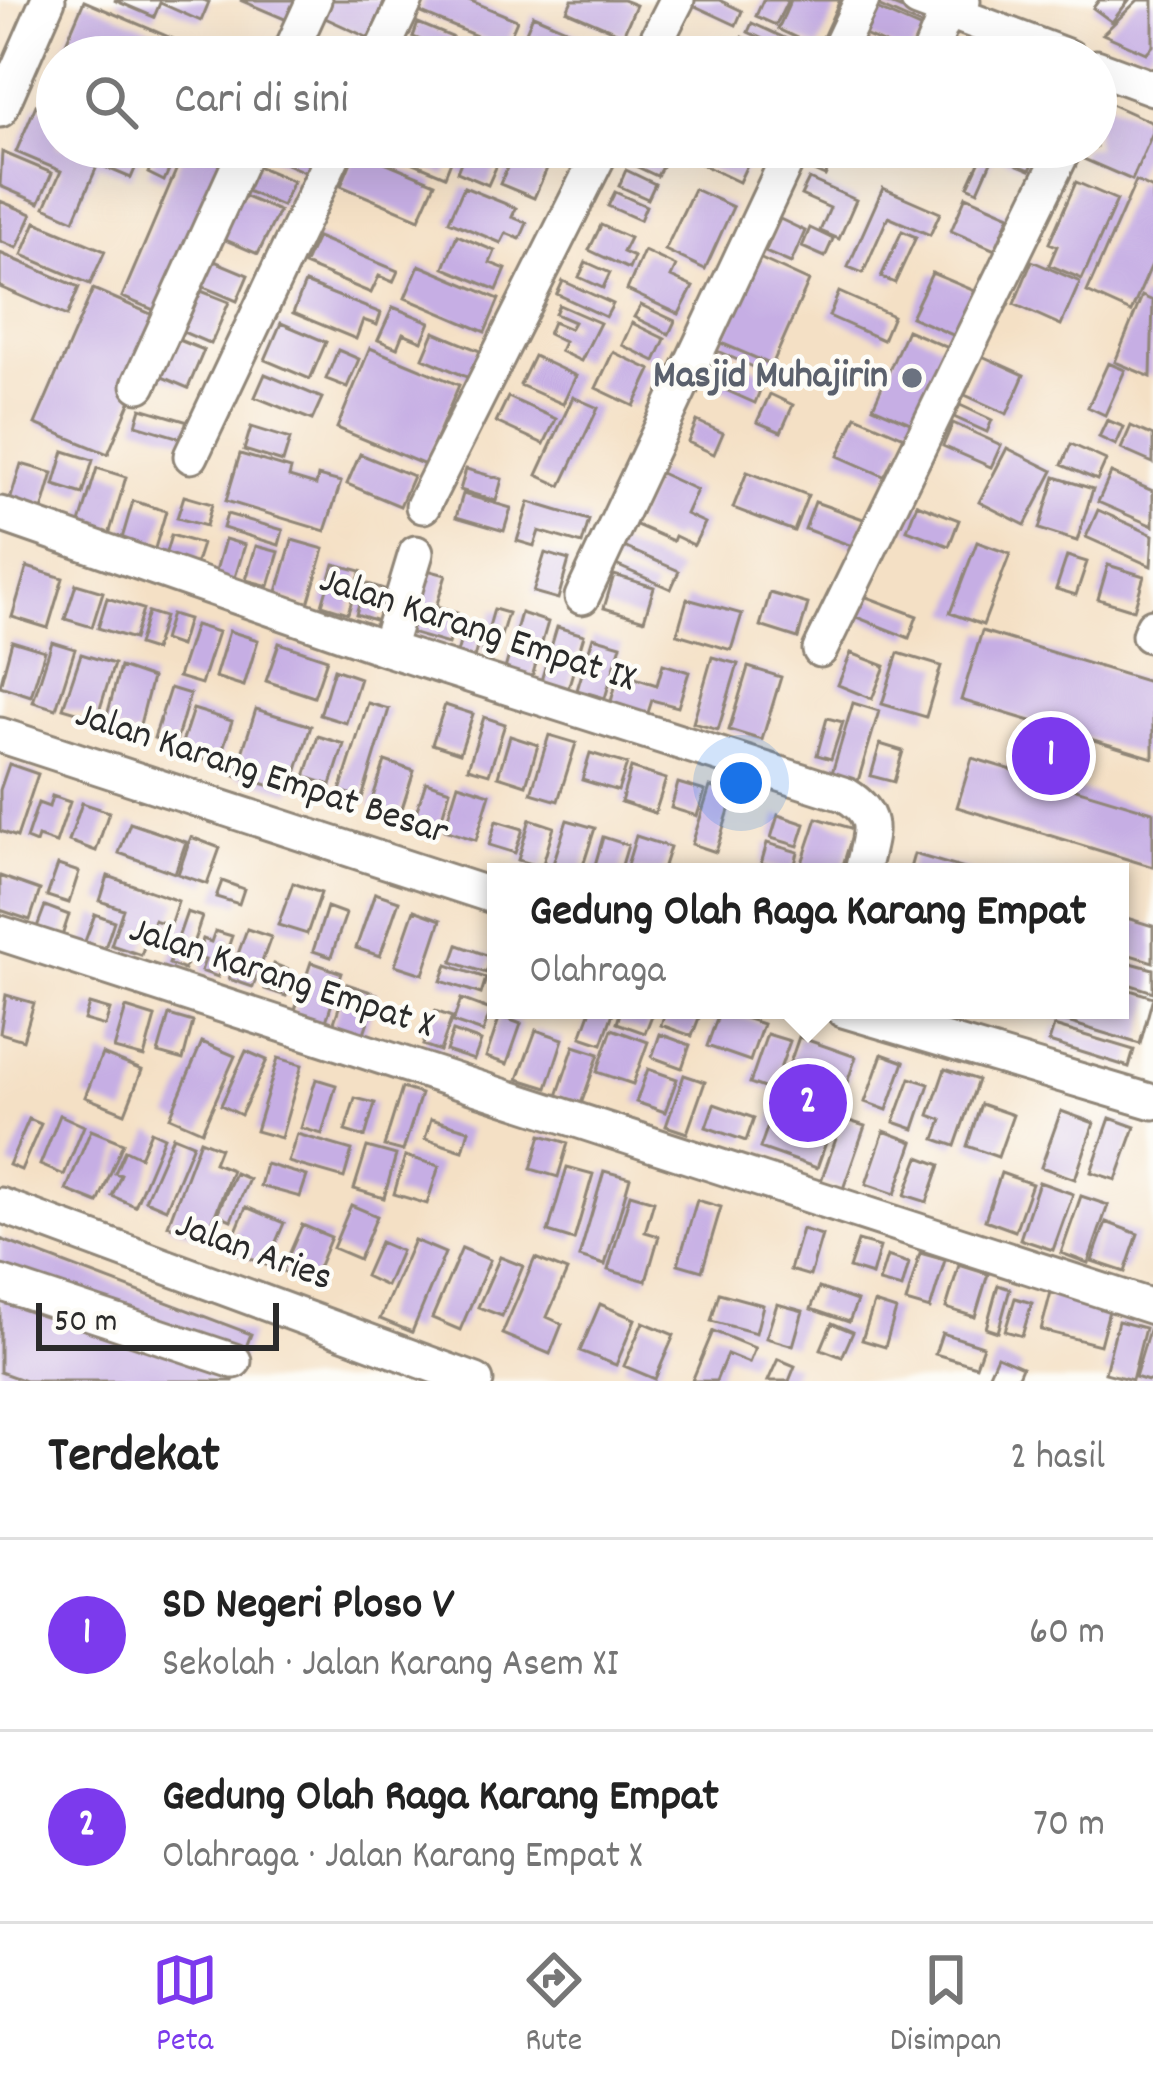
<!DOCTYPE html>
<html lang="id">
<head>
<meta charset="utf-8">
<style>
  body { margin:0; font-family:Dekko,sans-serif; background:#f2f2f2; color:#222 }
  .scale { position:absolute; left:36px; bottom:30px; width:243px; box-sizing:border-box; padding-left:12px; border:6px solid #2b2b2b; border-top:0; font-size:33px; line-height:42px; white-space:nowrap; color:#2b2b2b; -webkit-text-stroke:9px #fdfcf7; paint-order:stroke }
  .you { position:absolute; left:741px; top:783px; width:42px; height:42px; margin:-30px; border:9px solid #fff; border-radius:50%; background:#1a73e8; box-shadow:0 0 0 18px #1a73e833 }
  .badge { display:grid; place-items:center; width:78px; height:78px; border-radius:50%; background:#7c3aed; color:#fff; font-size:39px; font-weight:700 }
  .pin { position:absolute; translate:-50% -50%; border:6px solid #fff; box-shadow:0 3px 12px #0006 }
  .popup { position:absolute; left:487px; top:863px; width:642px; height:156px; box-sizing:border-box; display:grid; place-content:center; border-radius:0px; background:#fff; filter:drop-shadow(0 3px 9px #0005); font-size:39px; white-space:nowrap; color:#767676 }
  .popup b { font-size:45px; color:#222 }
  .popup::after { content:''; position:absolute; left:50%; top:100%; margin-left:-24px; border:24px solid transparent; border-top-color:#fff }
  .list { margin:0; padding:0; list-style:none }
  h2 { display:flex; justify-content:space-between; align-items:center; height:156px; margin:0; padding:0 48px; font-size:51px }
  h2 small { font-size:39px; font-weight:400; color:#767676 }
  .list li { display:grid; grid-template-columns:78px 1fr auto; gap:36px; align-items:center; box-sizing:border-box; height:192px; padding:0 48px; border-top:3px solid #e0e0e0 }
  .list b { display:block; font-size:45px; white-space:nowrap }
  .list p { margin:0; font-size:39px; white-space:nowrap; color:#767676 }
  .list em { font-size:39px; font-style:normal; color:#767676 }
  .icon { flex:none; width:66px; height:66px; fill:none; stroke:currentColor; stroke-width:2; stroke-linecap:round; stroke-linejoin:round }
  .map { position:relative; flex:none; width:1153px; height:1381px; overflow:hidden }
  .search { position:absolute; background:#fff; box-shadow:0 12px 48px #0002; left:36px; right:36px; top:36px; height:132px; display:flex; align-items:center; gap:30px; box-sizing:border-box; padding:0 42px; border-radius:66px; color:#767676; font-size:45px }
  .sheet { height:540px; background:#fff }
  nav { display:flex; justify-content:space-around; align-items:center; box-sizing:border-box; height:168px; border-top:3px solid #e0e0e0; background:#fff; font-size:33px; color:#767676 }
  nav a { display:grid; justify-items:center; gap:6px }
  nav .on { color:#7c3aed }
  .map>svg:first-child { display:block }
  .building { fill:#c6aee4 }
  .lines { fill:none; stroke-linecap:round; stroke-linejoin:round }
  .minor-casing { stroke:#908678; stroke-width:39 }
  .minor { stroke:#fff; stroke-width:33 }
  .worship-dot { fill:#6b7280; stroke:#fdfcf7; stroke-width:4.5 }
  .labels { text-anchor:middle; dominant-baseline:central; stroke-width:9; stroke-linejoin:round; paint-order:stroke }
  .worship-label { font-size:39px; font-weight:bold; fill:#5b616d; stroke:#fdfcf7; text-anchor:end }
  .street-label { font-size:39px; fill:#2b2b2b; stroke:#fdfcf7 }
</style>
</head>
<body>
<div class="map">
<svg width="1153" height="1381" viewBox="0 0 1153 1381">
  <rect width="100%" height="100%" fill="#fdfcf7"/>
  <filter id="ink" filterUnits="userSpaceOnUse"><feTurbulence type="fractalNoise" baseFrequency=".00833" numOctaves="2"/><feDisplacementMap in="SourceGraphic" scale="24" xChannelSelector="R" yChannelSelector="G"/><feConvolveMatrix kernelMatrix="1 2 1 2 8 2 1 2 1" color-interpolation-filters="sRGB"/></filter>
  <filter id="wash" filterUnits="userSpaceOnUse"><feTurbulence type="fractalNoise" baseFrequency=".004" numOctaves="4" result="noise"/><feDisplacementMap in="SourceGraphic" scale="48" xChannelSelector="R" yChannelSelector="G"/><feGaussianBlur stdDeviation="2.7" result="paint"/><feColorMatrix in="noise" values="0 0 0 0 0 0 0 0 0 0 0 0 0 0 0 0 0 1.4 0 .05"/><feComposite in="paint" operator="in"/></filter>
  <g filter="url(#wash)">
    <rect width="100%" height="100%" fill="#f4e0c5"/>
    <g id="blocks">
      <path class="building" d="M114 0H203L209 2 201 21 160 3 154 17Z
        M240 0H304L294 23Z
        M315 0H385L369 38 310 11Z
        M424 0H469L517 20 505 48 419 12Z
        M572 0H623L636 5 623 35 567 11Z
        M682 0H719L742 11 736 25Z
        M763 0H788L776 25 756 16Z
        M791 0H840L818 48 778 29Z
        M880 0 936 22 932 30 878 6Z
        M1099 0H1129L1112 22 1093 8Z
        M1138 0H1153V46L1146 53 1103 34Z
        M84 1 183 43 177 57H60Z
        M872 7 935 35 930 46 917 41 910 55 860 33Z
        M533 15 617 51 614 57H566L569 52 525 34Z
        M418 23 452 37 446 51 413 37Z
        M752 23 802 46 797 55 748 32Z
        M742 37 785 57H736Z
        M683 38 711 51 723 57H673Z
        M326 39 355 51 352 57H319Z
        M859 40 898 57H851Z
        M1104 101 1153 123V132L1132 180 1079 157 1084 147H1096V119Z
        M36 105 57 114V147H135L143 150 131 178 98 164 74 220 45 207 61 171 16 152Z
        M159 147H179L164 181 148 173Z
        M186 147H222L235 153 166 315 122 297Z
        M275 147H318L307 173 271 157Z
        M376 147H430L453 156 445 176Z
        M467 147H505L488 185 457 172Z
        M634 147 665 161 657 176 627 162Z
        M688 147H713L748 163 739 182 684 156Z
        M807 147H838L851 156 846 167 832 161 825 176 800 165Z
        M986 147H1041L1030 170 994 155 978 191 968 186Z
        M356 150 435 183 419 219 341 186Z
        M2 152 52 173 39 203 0 186Z
        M514 152 548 166 534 198 500 184Z
        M245 161 293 181 282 206 235 186Z
        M626 170 655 184 648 199 619 186Z
        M809 179 856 200 839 239 820 231 830 208 801 195Z
        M1136 181 1153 189V262L1131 312 1087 292Z
        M1076 182 1117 200 1082 279 1049 265 1057 246 1049 243Z
        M464 187 516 208 512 217 527 223 520 239 506 233 501 243 449 221Z
        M883 188 940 213 930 235 888 217 863 273 848 267Z
        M694 189 733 207 705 269 665 250Z
        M229 190 279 211 258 254 209 233Z
        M615 192 646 206 640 220 608 206Z
        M966 196 1010 215 995 250 951 231Z
        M0 201 32 214 17 248 0 241Z
        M780 219 805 231 791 263 765 252Z
        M36 222 105 251 90 284 22 255Z
        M601 225 630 238 623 252 634 257 629 269 589 250Z
        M810 228 833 239 825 257 802 247Z
        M902 231 916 237 895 283 881 277Z
        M457 235 495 251 490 263 506 269 497 290 444 268Z
        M317 237 398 271 393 282 379 276 371 293 304 265Z
        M644 251 676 266 671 277 693 287 679 314 627 290Z
        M0 253 79 287 67 316 0 287Z
        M200 255 248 275 237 301 189 281Z
        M759 258 809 281 772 365 721 343Z
        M1032 261 1080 282 1061 325 1014 304Z
        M586 262 610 273 603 288 579 277Z
        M419 265 499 299 485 332 405 298Z
        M932 273 982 294 962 339 911 317Z
        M563 281 613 304 606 317 557 294Z
        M305 283 381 313 377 325 363 320 356 339 293 313Z
        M93 289 165 320 108 454 35 424Z
        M201 291 229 302 211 344 183 332Z
        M839 292 893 316 883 340 829 316Z
        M1142 296 1153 301 1151 377 1115 362Z
        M559 305 600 323 581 361 560 351 564 342 548 334 553 322 570 329 574 322 555 314Z
        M641 305 675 321 669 334 634 317Z
        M393 307 430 322 422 341 403 333 397 348 378 340Z
        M281 323 326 342 310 379 265 360Z
        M632 323 665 339 655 361 622 345Z
        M907 330 951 349 917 426 873 407Z
        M434 332 480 351 469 378 423 358Z
        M164 334 204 350 188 388 148 371Z
        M370 348 459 385 425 465 337 428Z
        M338 350 359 359 347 387 326 379Z
        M715 350 767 373 755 403 701 379Z
        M613 352 651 370 634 406 596 388Z
        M534 356 576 376 563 404 520 385Z
        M982 356 1024 375 1007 414 965 395Z
        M1108 363 1125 370 1105 415 1088 407Z
        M265 374 322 398 312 420 255 397Z
        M770 394 793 405 781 432 757 422Z
        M508 397 556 419 544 444 496 422Z
        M573 397 598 408 561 486 537 475Z
        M960 405 992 420 987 432 954 417Z
        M141 408 195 424 190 441 136 425Z
        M856 416 904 437 886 477 838 456Z
        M1107 420 1124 427 1116 445 1099 437Z
        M697 421 723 433 714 454 688 442Z
        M953 423 1001 445 991 467 943 446Z
        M1131 426 1153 436V463L1121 449Z
        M251 427 290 439 283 462 244 450Z
        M1071 444 1106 460 1097 480 1062 465Z
        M1007 448 1053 471 1025 525 979 502Z
        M64 451 93 460 83 494 54 485Z
        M240 454 291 469 289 477 316 485 318 476 341 482 325 531 226 501Z
        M360 454 413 476 400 506 347 484Z
        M21 464 53 473 39 521 7 511Z
        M97 468 126 477 107 542 77 533Z
        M466 469 502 479 496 501 460 490Z
        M658 472 697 490 686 514 705 523 694 545 675 536 673 541 634 524Z
        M747 472 808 495 794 531 733 508Z
        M1111 473 1153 491V526L1098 502Z
        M1055 477 1093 489 1077 541 1039 529Z
        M463 494 511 508 504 531 456 517Z
        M184 496 212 504 206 526 177 518Z
        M133 501 166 511 151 562 118 552Z
        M529 502 589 520 582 544 539 531 534 546 517 541Z
        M815 502 866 520 855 547 805 529Z
        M917 504 959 520 949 546 907 530Z
        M1098 510 1153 535 1151 566 1086 537Z
        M227 514 283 530 279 545 223 528Z
        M171 535 202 544 192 575 162 566Z
        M225 539 245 545 232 587 213 581Z
        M292 540 324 549 308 604 276 595Z
        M977 542 1010 554 983 625 950 613Z
        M615 543 679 571 671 589 607 561Z
        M256 546 279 552 269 586 246 580Z
        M545 553 569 560 558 599 533 592Z
        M1067 556 1087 562 1076 595 1056 589Z
        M334 564 361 571 348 613 322 605Z
        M1108 565 1144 576 1134 610 1098 599Z
        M27 567 63 578 48 628 12 617Z
        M416 567 446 575 436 607 457 613 448 644 397 629Z
        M614 575 654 587 644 620 604 608Z
        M365 583 387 590 378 621 356 614Z
        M76 584 103 592 92 627 65 619Z
        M770 593 808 604 798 638 760 626Z
        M864 596 917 616 909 638 856 617Z
        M107 598 143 609 134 639 98 628Z
        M687 599 742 614 731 650 677 634Z
        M494 609 508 613 495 655 482 651Z
        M148 612 164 617 154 650 138 645Z
        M521 613 548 622 532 677 505 669Z
        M171 614 188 619 180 646 163 640Z
        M195 625 218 632 201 684 178 677Z
        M557 627 584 635 567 692 540 684Z
        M464 628 481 633 474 658 457 653Z
        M229 631 258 640 244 686 215 677Z
        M982 631 1153 683V758L961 700Z
        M593 637 621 645 605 698 577 690Z
        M12 641 45 651 31 696 0 686Z
        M52 642 75 649 56 709 33 702Z
        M279 643 327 659 314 697 266 681Z
        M851 653 885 666 872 699 838 685Z
        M898 653 941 666 926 717 882 704Z
        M81 654 114 664 97 718 63 708Z
        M712 657 738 664 718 730 693 723Z
        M663 664 689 672 678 707 652 700 647 716 610 705 619 673 657 685Z
        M120 667 152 678 137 736 104 727Z
        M748 667 781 677 762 740 729 730Z
        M334 669 360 678 346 723 320 715Z
        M170 688 190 694 175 745 154 738Z
        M368 703 389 709 362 798 340 791Z
        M853 703 879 711 858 781 832 773Z
        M445 705 473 714 460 753 432 744Z
        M193 709 232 721 218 764 179 752Z
        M256 709 311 726 290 792 235 775Z
        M484 717 505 724 489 774 468 768Z
        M827 718 843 722 831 759 817 755Z
        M549 735 576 743 558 801 531 793Z
        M318 736 344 744 331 785 305 777Z
        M510 736 538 745 526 785 498 776Z
        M880 744 903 751 894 782 871 776Z
        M590 753 627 764 618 791 582 780Z
        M972 758 1153 812V867L957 807Z
        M385 761 414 771 400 815 370 806Z
        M9 764 38 774 17 837 0 831V790Z
        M631 768 666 779 655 813 621 802Z
        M426 782 450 790 437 833 412 825Z
        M678 783 705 791 697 816 671 808Z
        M458 784 490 794 476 840 444 830Z
        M710 787 734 794 716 852 692 844Z
        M52 796 70 802 56 843 38 837 36 843 26 839 38 803 49 807Z
        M82 803 109 812 96 851 69 841Z
        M778 815 805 824 798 846 771 838Z
        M817 818 854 829 841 872H799Z
        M530 819 554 827 542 867 518 860Z
        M567 820 595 828 581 872 552 867Z
        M496 821 523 829 515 853 489 845Z
        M130 823 186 842 175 873 119 853Z
        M636 836 670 847 662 872H625Z
        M191 837 220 848 207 884 178 874Z
        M603 837 628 845 620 872H593Z
        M767 843 798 852 793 872 761 864Z
        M914 854 972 871V872H909Z
        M58 865 79 872 69 903 47 896Z
        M0 876 40 890 30 920 0 910Z
        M108 876 178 901 170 925 154 920 141 955 111 945 123 909 100 901Z
        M222 881 244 889 239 904 216 897Z
        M293 883 321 893 307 934 278 925Z
        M375 893 399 901 380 956 356 948Z
        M45 906 69 915 62 936 37 927Z
        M327 907 346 914 331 957 313 951Z
        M414 910 441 920 423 974 395 965Z
        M187 912 202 917 184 970 169 964Z
        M95 914 114 921 104 951 84 944Z
        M1120 916 1153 926V962L1120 952Z
        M247 929 271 937 253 987 229 979Z
        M215 931 232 936 218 977 201 971 205 960 196 957 203 939 211 942Z
        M458 945 492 957 486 973 452 962Z
        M311 962 342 973 323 1030 292 1019Z
        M1131 963 1153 969V992L1125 983Z
        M274 964 294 972 286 996 265 989Z
        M447 965 486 978 481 994 441 981Z
        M347 984 377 994 362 1039 332 1028Z
        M1120 987 1153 997 1140 1044 1054 1018 1056 1010H1120Z
        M6 995 34 1003 23 1040 0 1033Z
        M461 999 491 1010 483 1032 453 1022Z
        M89 1004 110 1010 105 1026 84 1020Z
        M126 1008 155 1017 144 1057 114 1049Z
        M591 1010H614L602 1044 581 1037Z
        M621 1010H654L645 1033 617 1023Z
        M666 1010H702L692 1036 661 1025Z
        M720 1010 763 1024 750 1061 707 1046Z
        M435 1011 452 1017 440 1051 423 1045Z
        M169 1015 193 1022 183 1060 158 1053Z
        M500 1016 521 1024 507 1064 486 1057Z
        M1054 1026 1134 1050 1129 1067 1049 1042Z
        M612 1029 648 1042 633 1084 597 1072Z
        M536 1030 563 1039 547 1088 518 1079Z
        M453 1031 481 1041 474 1060 446 1051Z
        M660 1034 690 1045 682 1068 652 1057Z
        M767 1034 790 1041 772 1091 750 1083Z
        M799 1037 856 1057 817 1168 760 1148Z
        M202 1042 235 1056 202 1131 170 1117Z
        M574 1046 599 1054 581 1104 557 1096Z
        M246 1051 267 1060 241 1115 221 1105Z
        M102 1054 142 1070 125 1113 85 1097Z
        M882 1054 904 1062 887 1110 865 1102Z
        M278 1058 302 1065 281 1138 256 1131Z
        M648 1069 677 1079 665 1112 636 1102Z
        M945 1069 978 1080 955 1146 935 1139 942 1120 929 1115Z
        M684 1075 705 1082 687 1133 666 1126Z
        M910 1078 929 1084 914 1129 894 1122Z
        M316 1079 336 1085 322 1134 301 1128Z
        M402 1088 421 1094 403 1151 384 1146Z
        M355 1098 375 1103 365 1137 345 1131Z
        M714 1104 754 1118 746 1141 706 1127Z
        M981 1104 1013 1115 998 1157 967 1146Z
        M1061 1111 1094 1123 1075 1179 1041 1167Z
        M60 1115 84 1126 64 1175 40 1165Z
        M1110 1118 1135 1127 1116 1180 1091 1172Z
        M29 1119 41 1124 21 1170 9 1165Z
        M431 1119 469 1130 463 1151 425 1139Z
        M843 1119 865 1126 843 1189 821 1181Z
        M91 1130 123 1143 98 1203 66 1190Z
        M151 1131 164 1137 135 1206 112 1196 121 1175 115 1173 125 1150 140 1157Z
        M884 1131 913 1142 895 1194 866 1184Z
        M297 1134 352 1150 344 1178 288 1162Z
        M541 1135 568 1143 558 1177 531 1169Z
        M173 1136 193 1144 166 1209 145 1200Z
        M200 1140 220 1148 214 1163 232 1170 206 1239 168 1225Z
        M367 1147 396 1155 384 1198 354 1189Z
        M405 1156 439 1166 427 1204 394 1194Z
        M919 1157 940 1165 927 1202 905 1195Z
        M266 1164 307 1176 300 1197 260 1186Z
        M567 1167 593 1174 574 1240 548 1232Z
        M604 1171 630 1178 605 1265 579 1257Z
        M235 1173 249 1179 231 1220 217 1214Z
        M1001 1173 1032 1184 1015 1231 985 1220Z
        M1039 1182 1073 1194 1053 1250 1020 1239Z
        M630 1194 654 1201 645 1232 659 1236 646 1281 608 1270Z
        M1081 1196 1108 1205 1088 1263 1061 1253Z
        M697 1200 721 1207 702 1271 678 1264Z
        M351 1205 377 1216 359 1259 333 1248Z
        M246 1207 284 1223 266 1265 228 1250Z
        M1106 1222 1138 1234 1125 1272 1092 1261Z
        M302 1225 331 1237 312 1282 282 1271Z
        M802 1229 822 1235 810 1276 790 1270Z
        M0 1239 251 1334 233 1381H25L0 1372Z
        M414 1240 445 1253 412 1332 380 1319Z
        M858 1241 880 1247 872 1275 849 1268Z
        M380 1242 401 1251 386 1286 365 1276Z
        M462 1248 490 1260 460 1330 432 1318Z
        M920 1253 945 1260 930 1309 906 1302Z
        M887 1256 909 1263 902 1288 879 1282Z
        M500 1257 523 1266 502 1316 478 1307Z
        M535 1258 567 1271 547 1317 562 1324 550 1354 502 1334Z
        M959 1265 988 1274 975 1317 946 1308Z
        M998 1285 1010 1289 998 1332 986 1328Z
        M819 1288 857 1301 849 1322 811 1309Z
        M1051 1292 1110 1307 1100 1345 1041 1330Z
        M719 1293 763 1305 756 1333 711 1321Z
        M1015 1298 1032 1303 1022 1336 1005 1331Z
        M874 1303 896 1310 885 1347 862 1340Z
        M600 1304 635 1319 616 1365 580 1351Z
        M777 1304 803 1311 793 1346 766 1338Z
        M1152 1320 1153 1381H1148L1135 1377Z
        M1118 1321 1145 1328 1132 1380 1105 1373Z
        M643 1322 674 1335 655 1379 624 1366Z
        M832 1323 853 1332 842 1357 821 1349Z
        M713 1331 755 1348 749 1363 727 1354 716 1381H692Z
        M942 1333 983 1346 976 1366 935 1354Z
        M997 1356 1022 1367 1016 1381H986Z
        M778 1359 795 1366 789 1381H768Z"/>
    </g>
  </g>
  <g filter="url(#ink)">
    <use href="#blocks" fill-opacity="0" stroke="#908678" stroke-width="3"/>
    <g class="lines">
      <defs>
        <path id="minor" d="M918 0 1069 57
          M288 57 314 0
          M379 57 406 0
          M648 57 677 0
          M835 57 862 0
          M928 57 947 11 963 1
          M1096 67 1153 88
          M0 110 48 0
          M139 385 247 147
          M191 456 337 147
          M423 506 603 147
          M0 514 387 649 846 795C882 817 869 836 862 872
          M582 597 793 147
          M1149 635 1153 626
          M387 649 416 553
          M820 650 1065 147
          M0 735 496 897
          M0 933 1153 1307
          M843 1010 1153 1102
          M0 1205 476 1381
          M0 1283 234 1361"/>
      </defs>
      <use href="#minor" class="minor-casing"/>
      <use href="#minor" class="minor"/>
    </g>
  </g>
  <circle class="worship-dot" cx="912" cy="378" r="12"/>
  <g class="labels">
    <g class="worship-label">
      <text x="888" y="378">Masjid Muhajirin</text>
    </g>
    <g class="street-label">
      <text transform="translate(477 632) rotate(18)">Jalan Karang Empat IX</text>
      <text transform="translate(261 776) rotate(18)">Jalan Karang Empat Besar</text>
      <text transform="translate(281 980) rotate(18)">Jalan Karang Empat X</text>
      <text transform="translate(253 1254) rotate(20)">Jalan Aries</text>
    </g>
  </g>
</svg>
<div class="scale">50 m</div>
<div class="you"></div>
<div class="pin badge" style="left:1051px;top:756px">1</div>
<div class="pin badge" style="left:808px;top:1103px">2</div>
<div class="popup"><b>Gedung Olah Raga Karang Empat</b>Olahraga</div>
<div class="search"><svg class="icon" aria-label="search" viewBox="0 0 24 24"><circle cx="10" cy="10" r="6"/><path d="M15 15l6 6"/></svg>Cari di sini</div>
</div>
<section class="sheet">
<h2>Terdekat<small>2 hasil</small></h2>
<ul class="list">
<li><span class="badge">1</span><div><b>SD Negeri Ploso V</b><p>Sekolah · Jalan Karang Asem XI</p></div><em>60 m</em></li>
<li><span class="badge">2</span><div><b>Gedung Olah Raga Karang Empat</b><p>Olahraga · Jalan Karang Empat X</p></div><em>70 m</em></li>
</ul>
</section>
<nav>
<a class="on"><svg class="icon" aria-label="map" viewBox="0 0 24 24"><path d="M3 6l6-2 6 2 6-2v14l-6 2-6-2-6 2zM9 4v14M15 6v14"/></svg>Peta</a>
<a><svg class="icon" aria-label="directions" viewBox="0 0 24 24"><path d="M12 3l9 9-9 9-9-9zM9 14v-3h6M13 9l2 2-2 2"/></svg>Rute</a>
<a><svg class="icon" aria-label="saved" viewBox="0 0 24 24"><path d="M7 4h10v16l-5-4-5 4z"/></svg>Disimpan</a>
</nav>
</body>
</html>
